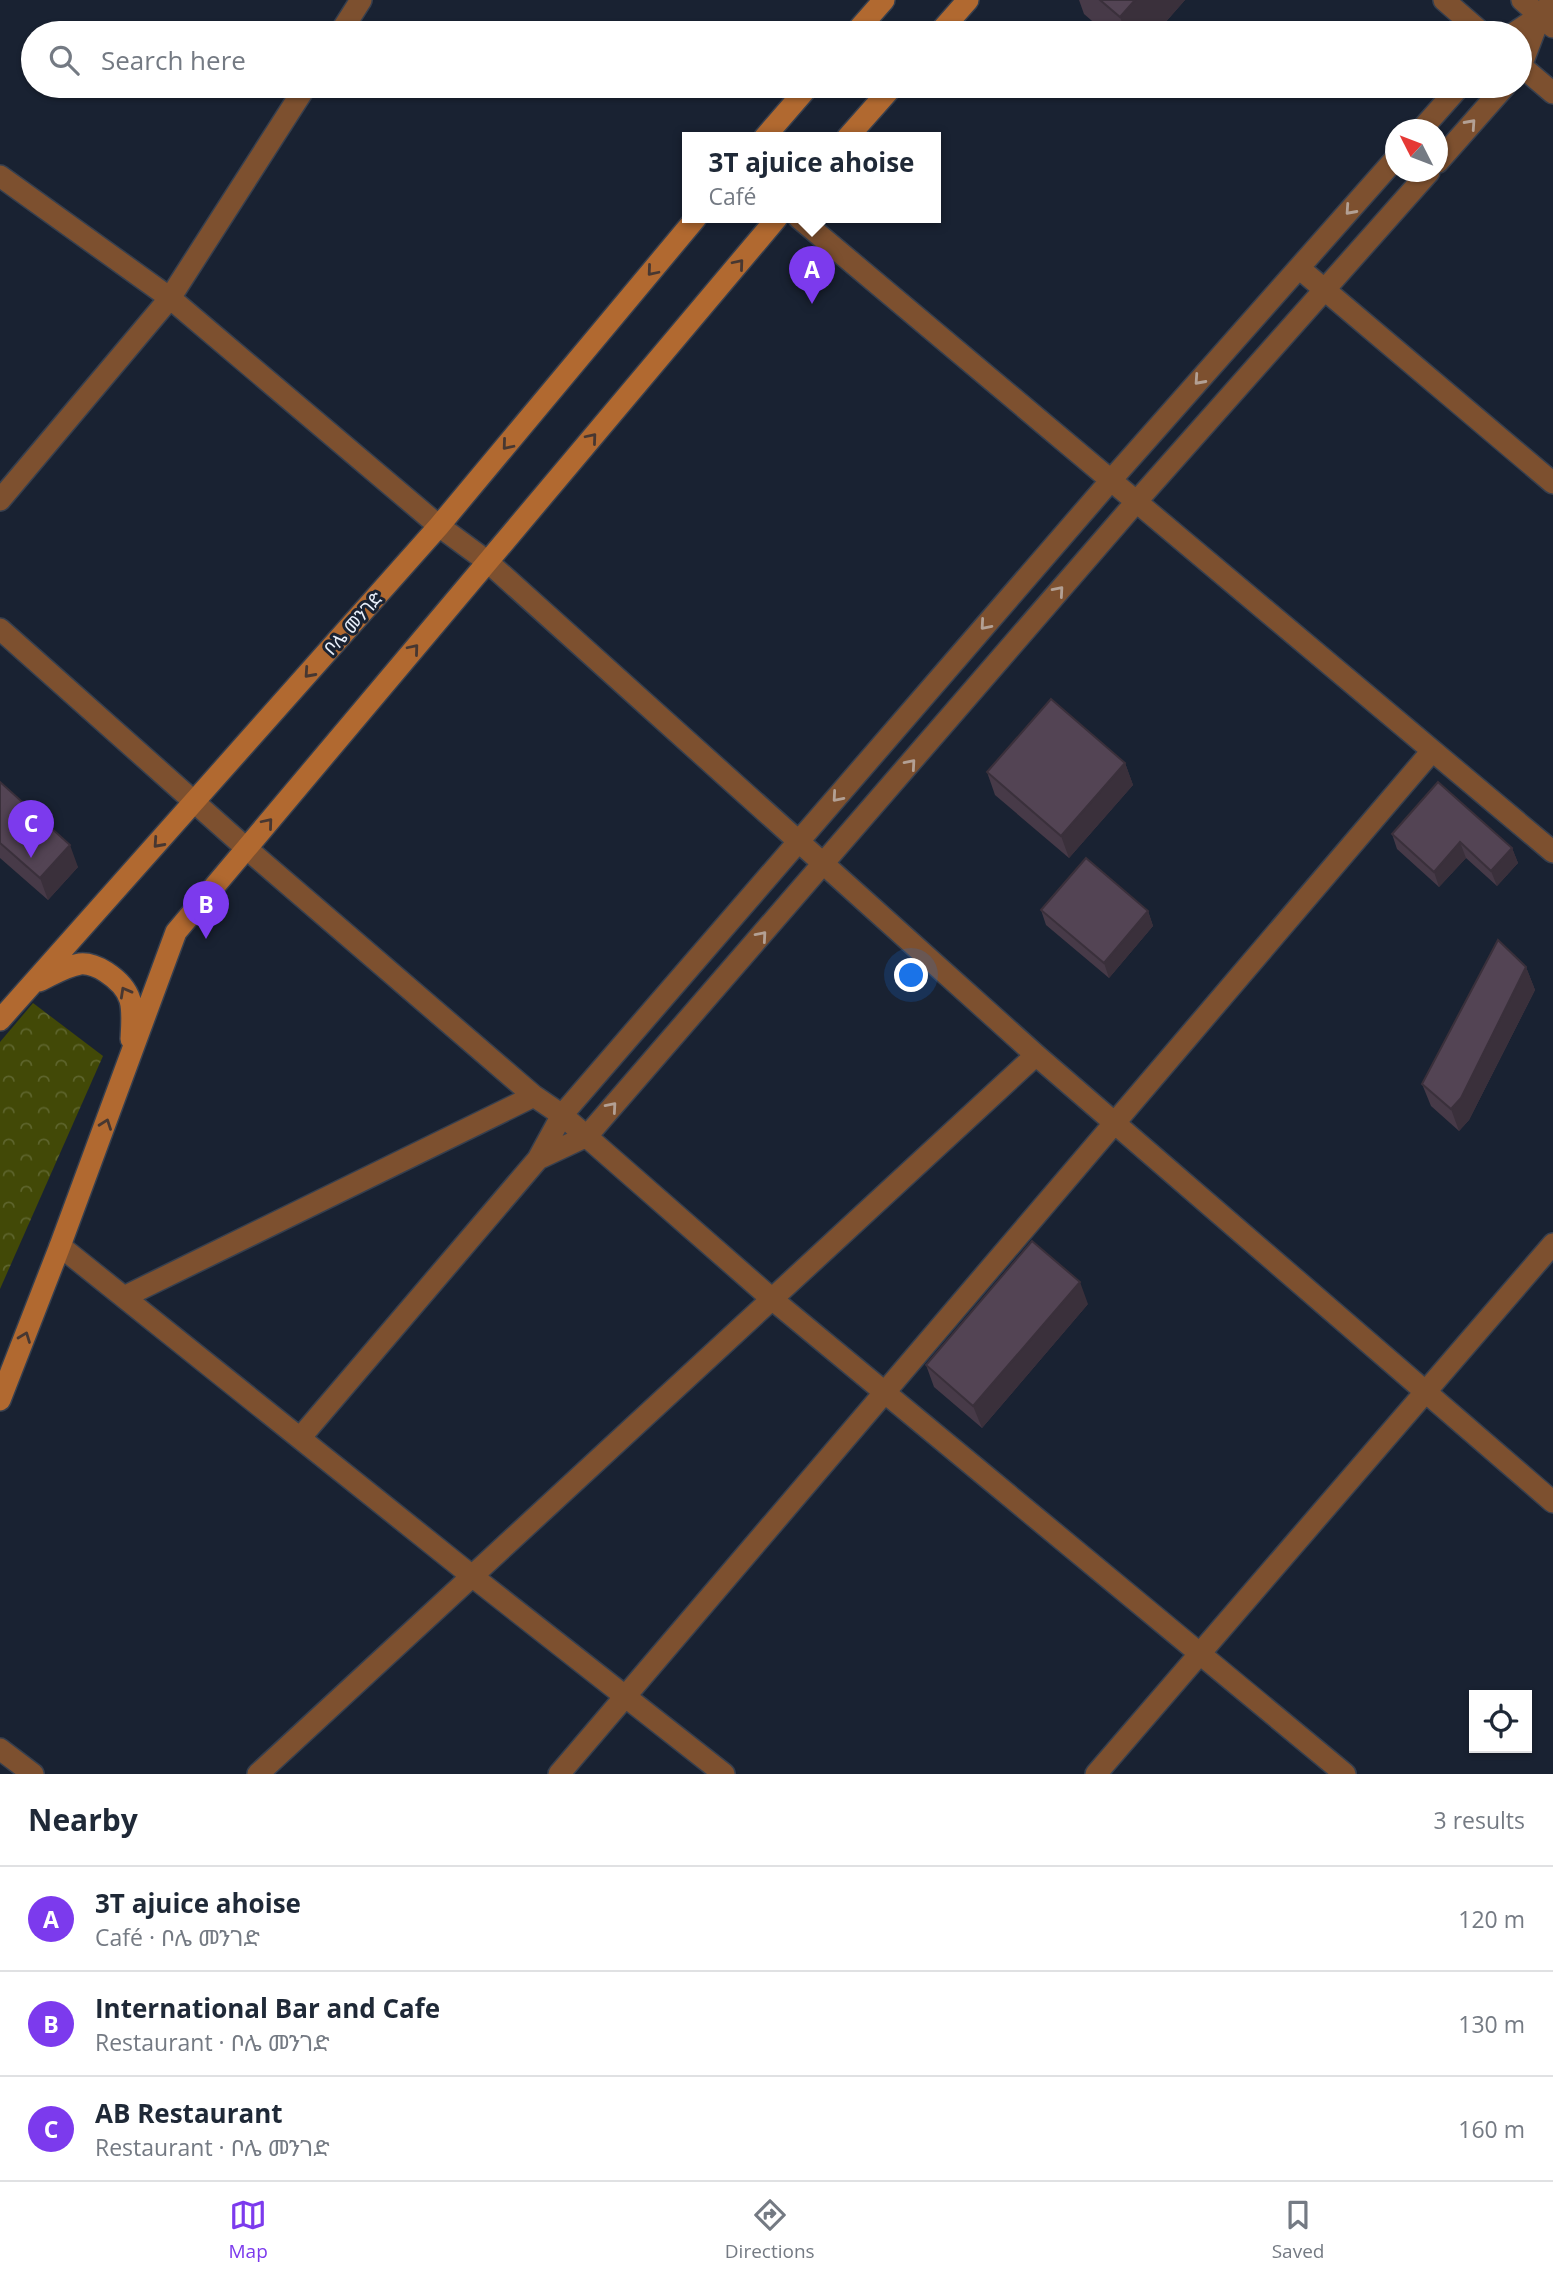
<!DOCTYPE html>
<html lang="en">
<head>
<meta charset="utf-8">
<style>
  body { margin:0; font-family:"Open Sans","Noto Sans Ethiopic",sans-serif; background:#f2f2f3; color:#1f2937 }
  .controls { position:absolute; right:21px; bottom:21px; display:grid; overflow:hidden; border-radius:0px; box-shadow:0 2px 5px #0004 }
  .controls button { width:63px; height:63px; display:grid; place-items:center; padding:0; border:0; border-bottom:2px solid #e0e1e3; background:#fff; color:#1f2937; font:35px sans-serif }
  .compass { position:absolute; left:1385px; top:119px; width:63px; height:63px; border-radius:50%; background:#fff; box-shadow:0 2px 5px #0004; rotate:312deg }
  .you { position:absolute; left:912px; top:976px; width:24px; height:24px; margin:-18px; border:5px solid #fff; border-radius:50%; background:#1a73e8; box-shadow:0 0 0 10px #1a73e833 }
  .badge { display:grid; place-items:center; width:46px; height:46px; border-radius:50%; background:#7c3aed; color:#fff; font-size:23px; font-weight:700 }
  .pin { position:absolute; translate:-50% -58px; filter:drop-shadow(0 2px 4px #0008) }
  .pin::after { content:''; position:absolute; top:37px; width:24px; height:21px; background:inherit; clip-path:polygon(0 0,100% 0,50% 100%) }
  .popup { position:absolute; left:682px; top:132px; width:259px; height:91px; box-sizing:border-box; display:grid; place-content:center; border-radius:0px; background:#fff; filter:drop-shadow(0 2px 5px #0005); font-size:23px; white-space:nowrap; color:#747a83 }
  .popup b { font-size:26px; color:#1f2937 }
  .popup::after { content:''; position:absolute; left:50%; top:100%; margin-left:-14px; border:14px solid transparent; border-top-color:#fff }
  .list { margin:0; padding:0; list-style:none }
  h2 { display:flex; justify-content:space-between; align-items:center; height:91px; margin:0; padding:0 28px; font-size:30px }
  h2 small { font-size:23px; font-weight:400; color:#747a83 }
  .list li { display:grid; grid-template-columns:46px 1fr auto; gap:21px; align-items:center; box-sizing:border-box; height:105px; padding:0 28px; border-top:2px solid #e0e1e3 }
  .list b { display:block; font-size:26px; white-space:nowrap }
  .list p { margin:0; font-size:23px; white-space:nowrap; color:#747a83 }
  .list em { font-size:23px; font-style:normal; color:#747a83 }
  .icon { flex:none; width:38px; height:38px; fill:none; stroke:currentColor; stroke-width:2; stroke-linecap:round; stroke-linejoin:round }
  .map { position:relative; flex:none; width:1553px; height:1774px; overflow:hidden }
  .search { position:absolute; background:#fff; box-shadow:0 2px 5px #0004; left:21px; right:21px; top:21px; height:77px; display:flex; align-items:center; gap:18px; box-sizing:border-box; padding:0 24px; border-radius:38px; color:#747a83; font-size:26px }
  .sheet { height:406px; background:#fff }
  nav { display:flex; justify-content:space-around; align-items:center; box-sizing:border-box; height:98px; border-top:2px solid #e0e1e3; background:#fff; font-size:19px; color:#747a83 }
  nav a { display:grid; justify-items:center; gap:4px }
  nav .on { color:#7c3aed }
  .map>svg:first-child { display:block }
  .forest { fill:url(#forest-crowns) }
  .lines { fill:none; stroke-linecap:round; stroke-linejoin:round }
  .street-casing { stroke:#363f4e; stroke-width:24 }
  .secondary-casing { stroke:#363f4e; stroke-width:24 }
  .street { stroke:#7d502f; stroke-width:21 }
  .secondary { stroke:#b16930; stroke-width:21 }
  .wall { fill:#473a48 }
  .shaded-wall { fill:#3a303b }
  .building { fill:#534454; stroke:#3a303b; stroke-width:2 }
  .oneway { stroke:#b3a094 }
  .oneway2 { stroke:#473731 }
  .labels { text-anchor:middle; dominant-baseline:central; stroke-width:6; stroke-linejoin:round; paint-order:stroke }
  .street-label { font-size:18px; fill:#e9effa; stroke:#192232 }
</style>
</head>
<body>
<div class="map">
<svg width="1553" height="1774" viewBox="0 0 1553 1774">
  <defs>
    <pattern id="forest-crowns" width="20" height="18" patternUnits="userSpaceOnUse" patternTransform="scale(1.75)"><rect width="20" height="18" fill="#424907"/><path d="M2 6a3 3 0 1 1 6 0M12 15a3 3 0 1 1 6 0" fill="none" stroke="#5d642c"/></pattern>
  </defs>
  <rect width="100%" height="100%" fill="#192232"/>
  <path class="forest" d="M33 1003 103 1056 0 1289V1042Z"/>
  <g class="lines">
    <defs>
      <path id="street" d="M1444 0 1482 33
        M1522 0 1553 27
        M340 33 361 0
        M1514 33 1540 16 1553 0
        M1520 65 1553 93
        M1520 69 1540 16
        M1421 130 1460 86
        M1438 162 1505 86
        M0 176 170 298 439 526 488 562 1036 1055 1553 1502
        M799 218 1553 852
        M1299 268 1553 483
        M0 500 170 298 306 86
        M0 629 246 848 534 1096 562 1115 772 1299 1345 1774
        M538 1159 587 1136 1137 501 1429 172
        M60 1246 472 1576 724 1774
        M124 1297 534 1096
        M300 1438 538 1159 562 1115 1112 479 1396 158
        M0 1749 33 1774
        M258 1774 1036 1055
        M559 1774 1432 751
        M1096 1774 1553 1244"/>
      <path id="secondary" d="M855 33 884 0
        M939 33 968 0
        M764 138 809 86
        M847 138 893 86
        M39 981C52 975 66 966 80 964 90 963 98 967 106 972 135 991 133 1007 131 1039
        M0 1020 439 526 696 218
        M0 1400 60 1246 176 932 777 218"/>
    </defs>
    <use href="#street" class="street-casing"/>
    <use href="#secondary" class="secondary-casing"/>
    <use href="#street" class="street"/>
    <use href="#secondary" class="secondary"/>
  </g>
  <path class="wall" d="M1079 0H1185L1156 33H1106L1084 14Z
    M1125 763 1133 785 1069 858 995 795 987 772Z
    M0 782 78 867 48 900 0 858Z
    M1392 834 1512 848 1518 863 1497 886 1466 858 1439 887 1397 849Z
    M1041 910 1148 911 1153 926 1109 978 1046 925Z
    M1526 967 1535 990 1469 1120 1459 1131 1431 1106 1422 1084Z
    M1088 1304 982 1428 934 1387 926 1365Z"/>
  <path class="shaded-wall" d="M1135 0H1185L1156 33H1126L1120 17Z
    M1125 763 1133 785 1069 858 1061 836Z
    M1460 842 1466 858 1439 887 1434 872Z
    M70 845 78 867 48 900 40 878Z
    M1512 848 1518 863 1497 886 1491 871Z
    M1148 911 1153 926 1109 978 1104 963Z
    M1526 967 1535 990 1469 1120 1459 1131 1451 1109Z
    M1080 1282 1088 1304 982 1428 973 1406Z"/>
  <path class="building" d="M1100 0H1135L1120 17Z
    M1051 699 1125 763 1061 836 987 772Z
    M0 782 70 845 40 878 0 843Z
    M1438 782 1512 848 1491 871 1460 842 1434 872 1392 834Z
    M1086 858 1148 911 1104 963 1041 910Z
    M1498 940 1526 967 1461 1098 1451 1109 1422 1084Z
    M1032 1241 1080 1282 973 1406 926 1365Z"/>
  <defs><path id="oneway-chevron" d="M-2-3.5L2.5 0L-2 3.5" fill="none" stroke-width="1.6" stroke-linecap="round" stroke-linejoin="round" transform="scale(1.75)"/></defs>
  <g class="oneway">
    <use href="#oneway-chevron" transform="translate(1471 124) rotate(-48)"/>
    <use href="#oneway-chevron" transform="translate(1350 210) rotate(132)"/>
    <use href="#oneway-chevron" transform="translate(1199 380) rotate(132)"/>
    <use href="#oneway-chevron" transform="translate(1059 591) rotate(-49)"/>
    <use href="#oneway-chevron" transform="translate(985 625) rotate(131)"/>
    <use href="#oneway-chevron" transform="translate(911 764) rotate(-49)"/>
    <use href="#oneway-chevron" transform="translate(837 797) rotate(131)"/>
    <use href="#oneway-chevron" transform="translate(762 936) rotate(-49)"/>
    <use href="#oneway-chevron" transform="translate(612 1107) rotate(-49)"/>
  </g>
  <g class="oneway2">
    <use href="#oneway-chevron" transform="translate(739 264) rotate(-50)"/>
    <use href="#oneway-chevron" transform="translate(652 271) rotate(130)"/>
    <use href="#oneway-chevron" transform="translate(592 438) rotate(-50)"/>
    <use href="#oneway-chevron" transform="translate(507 445) rotate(130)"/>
    <use href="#oneway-chevron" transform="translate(414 649) rotate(-50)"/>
    <use href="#oneway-chevron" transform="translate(309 673) rotate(132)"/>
    <use href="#oneway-chevron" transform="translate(268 823) rotate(-50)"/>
    <use href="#oneway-chevron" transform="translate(158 843) rotate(132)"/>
    <use href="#oneway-chevron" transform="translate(125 992) rotate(-119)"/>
    <use href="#oneway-chevron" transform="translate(106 1124) rotate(-70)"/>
    <use href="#oneway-chevron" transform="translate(25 1337) rotate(-69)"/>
  </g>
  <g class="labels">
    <g class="street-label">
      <text transform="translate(353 623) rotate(-48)">ቦሌ መንገድ</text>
    </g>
  </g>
</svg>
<div class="controls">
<button><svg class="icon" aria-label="locate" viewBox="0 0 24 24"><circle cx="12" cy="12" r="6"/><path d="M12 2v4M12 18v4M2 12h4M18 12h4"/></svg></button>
</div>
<svg class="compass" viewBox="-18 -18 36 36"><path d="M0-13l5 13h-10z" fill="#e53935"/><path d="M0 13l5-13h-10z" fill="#747a83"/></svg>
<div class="you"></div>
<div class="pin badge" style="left:812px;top:304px">A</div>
<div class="popup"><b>3T ajuice ahoise</b>Café</div>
<div class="pin badge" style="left:206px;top:939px">B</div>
<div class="pin badge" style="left:31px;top:858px">C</div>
<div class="search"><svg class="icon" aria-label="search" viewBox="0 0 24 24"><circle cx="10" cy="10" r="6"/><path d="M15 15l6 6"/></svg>Search here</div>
</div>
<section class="sheet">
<h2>Nearby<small>3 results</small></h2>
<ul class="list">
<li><span class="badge">A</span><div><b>3T ajuice ahoise</b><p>Café · ቦሌ መንገድ</p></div><em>120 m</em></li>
<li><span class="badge">B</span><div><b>International Bar and Cafe</b><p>Restaurant · ቦሌ መንገድ</p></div><em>130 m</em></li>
<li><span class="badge">C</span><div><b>AB Restaurant</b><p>Restaurant · ቦሌ መንገድ</p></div><em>160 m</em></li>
</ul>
</section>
<nav>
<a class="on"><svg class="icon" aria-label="map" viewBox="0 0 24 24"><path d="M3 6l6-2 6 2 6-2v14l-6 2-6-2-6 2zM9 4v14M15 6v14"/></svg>Map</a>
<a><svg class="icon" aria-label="directions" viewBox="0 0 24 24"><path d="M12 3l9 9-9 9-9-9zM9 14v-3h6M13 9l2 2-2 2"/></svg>Directions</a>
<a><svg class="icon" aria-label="saved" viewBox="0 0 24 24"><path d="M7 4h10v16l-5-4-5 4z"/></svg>Saved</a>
</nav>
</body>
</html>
